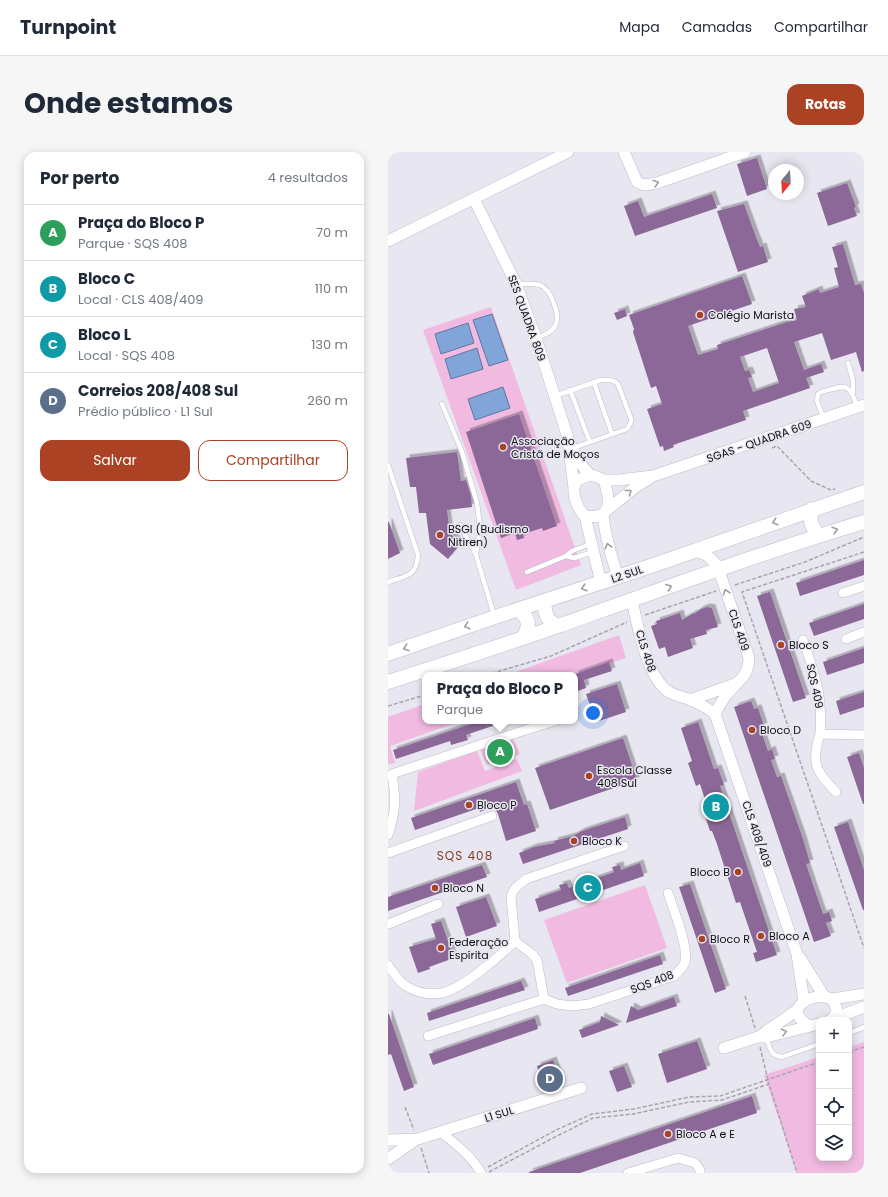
<!DOCTYPE html>
<html lang="pt">
<head>
<meta charset="utf-8">
<style>
  body { margin:0; font-family:Poppins,sans-serif; background:#f6f6f7; color:#1f2937 }
  .controls { position:absolute; right:12px; bottom:12px; display:grid; overflow:hidden; border-radius:8px; box-shadow:0 2px 10px #0003 }
  .controls button { width:36px; height:36px; display:grid; place-items:center; padding:0; border:0; border-bottom:1px solid #e0e1e3; background:#fff; color:#1f2937; font:20px sans-serif }
  .compass { position:absolute; left:380px; top:12px; width:36px; height:36px; border-radius:50%; background:#fff; box-shadow:0 2px 10px #0003; rotate:198deg }
  .you { position:absolute; left:205px; top:561px; width:14px; height:14px; margin:-10px; border:3px solid #fff; border-radius:50%; background:#1a73e8; box-shadow:0 0 0 6px #1a73e833 }
  .badge { display:grid; place-items:center; width:26px; height:26px; border-radius:50%; background:#aa4223; color:#fff; font-size:13px; font-weight:700 }
  .pin { position:absolute; translate:-50% -50%; border:2px solid #fff; box-shadow:0 1px 4px #0006 }
  .popup { position:absolute; left:34px; top:520px; width:156px; height:52px; box-sizing:border-box; display:grid; place-content:center; border-radius:8px; background:#fff; filter:drop-shadow(0 1px 3px #0005); font-size:13px; white-space:nowrap; color:#747a83 }
  .popup b { font-size:15px; color:#1f2937 }
  .popup::after { content:''; position:absolute; left:50%; top:100%; margin-left:-8px; border:8px solid transparent; border-top-color:#fff }
  .list { margin:0; padding:0; list-style:none }
  h2 { display:flex; justify-content:space-between; align-items:center; height:52px; margin:0; padding:0 16px; font-size:17px }
  h2 small { font-size:13px; font-weight:400; color:#747a83 }
  .list li { display:grid; grid-template-columns:26px 1fr auto; gap:12px; align-items:center; box-sizing:border-box; height:56px; padding:0 16px; border-top:1px solid #e0e1e3 }
  .list b { display:block; font-size:15px; white-space:nowrap }
  .list p { margin:0; font-size:13px; white-space:nowrap; color:#747a83 }
  .list em { font-size:13px; font-style:normal; color:#747a83 }
  .actions { display:flex; gap:8px; padding:12px 16px }
  .actions a { flex:1; padding:9px 0; border:1px solid #aa4223; border-radius:12px; text-align:center; font-size:14px; color:#aa4223 }
  .actions .main { background:#aa4223; color:#fff }
  .icon { flex:none; width:22px; height:22px; fill:none; stroke:currentColor; stroke-width:2; stroke-linecap:round; stroke-linejoin:round }
  .map { position:relative; flex:none; width:476px; height:1021px; overflow:hidden; border-radius:12px }
  header { display:flex; align-items:center; gap:24px; box-sizing:border-box; height:56px; padding:0 20px; background:#fff; border-bottom:1px solid #e0e1e3 }
  header strong { font-size:19px }
  nav { display:flex; gap:22px; margin-inline-start:auto; font-size:14px }
  .intro { display:flex; align-items:center; justify-content:space-between; box-sizing:border-box; height:96px; padding:0 24px }
  h1 { margin:0; font-size:28px }
  .button { padding:10px 18px; border-radius:12px; background:#aa4223; color:#fff; font-size:14px; font-weight:700 }
  main { display:flex; gap:24px; padding:0 24px }
  aside { flex:1; background:#fff; border-radius:12px; box-shadow:0 2px 10px #0003 }
  .map>svg:first-child { display:block }
  .green { fill:#f0bae1 }
  .water { fill:#81a5d9; stroke:#5e789d }
  .building { fill:#8b6798; fill-rule:evenodd; filter:url(#shadow) }
  .lines { fill:none; stroke-linecap:round; stroke-linejoin:round }
  .service-casing { stroke:#bebbc5; stroke-width:5.5 }
  .minor-casing { stroke:#bebbc5; stroke-width:10 }
  .tertiary-casing { stroke:#bebbc5; stroke-width:12 }
  .primary-casing { stroke:#bebbc5; stroke-width:15 }
  .path { stroke:#a6a5ad; stroke-width:1.5; stroke-dasharray:4 2; stroke-linecap:butt }
  .service { stroke:#fff; stroke-width:4.5 }
  .minor { stroke:#fff; stroke-width:9 }
  .tertiary { stroke:#fff; stroke-width:11 }
  .primary { stroke:#fff; stroke-width:14 }
  .oneway { stroke:#9f9fa0 }
  .poi-dot { fill:#aa4223; stroke:#e8e6f0; stroke-width:1.5 }
  .labels { text-anchor:middle; dominant-baseline:central; stroke-width:3; stroke-linejoin:round; paint-order:stroke }
  .poi-label { font-size:11px; fill:#0e0e11; stroke:#e8e6f0; text-anchor:start }
  .street-label { font-size:11px; fill:#0e0e11; stroke:#e8e6f0 }
  .neighbourhood-label { font-size:12px; letter-spacing:1px; fill:#823e2a; stroke:#e8e6f0 }
</style>
</head>
<body>
<header>
<strong>Turnpoint</strong>
<nav><a>Mapa</a><a>Camadas</a><a>Compartilhar</a></nav>
</header>
<div class="intro"><h1>Onde estamos</h1><a class="button">Rotas</a></div>
<main>
<aside>
<h2>Por perto<small>4 resultados</small></h2>
<ul class="list">
<li><span class="badge" style="background:#2e9e5b">A</span><div><b>Praça do Bloco P</b><p>Parque · SQS 408</p></div><em>70 m</em></li>
<li><span class="badge" style="background:#0f9aa8">B</span><div><b>Bloco C</b><p>Local · CLS 408/409</p></div><em>110 m</em></li>
<li><span class="badge" style="background:#0f9aa8">C</span><div><b>Bloco L</b><p>Local · SQS 408</p></div><em>130 m</em></li>
<li><span class="badge" style="background:#5c6f8a">D</span><div><b>Correios 208/408 Sul</b><p>Prédio público · L1 Sul</p></div><em>260 m</em></li>
</ul>
<div class="actions"><a class="main">Salvar</a><a>Compartilhar</a></div>
</aside>
<div class="map">
<svg width="476" height="1021" viewBox="0 0 476 1021">
  <defs>
    <filter id="shadow"><feDropShadow dx="3.5" dy="-3.5" stdDeviation="0" flood-color="#0004"/></filter>
  </defs>
  <rect width="100%" height="100%" fill="#e8e6f0"/>
  <path class="green" d="M103 155 193 413 128 438 35 178Z
    M231 483 238 506 183 523H119Z
    M37 552V569H73L2 594 7 611 0 612V565Z
    M125 586 132 602 99 613 92 598Z
    M89 599 97 619 129 607 134 619 26 659 30 620Z
    M257 733 279 796 179 831 156 768Z
    M476 890V1021H409L376 923 431 905V1006H461V895Z"/>
  <path class="water" d="M104 162 120 208 101 214 85 168Z
    M80 171 86 191 53 202 47 182Z
    M89 196 95 217 63 227 57 207Z
    M115 235 122 256 87 268 80 247Z"/>
  <path class="building" d="M369 6 379 37 359 44 349 12Z
    M459 31 468 55 466 56 469 64 440 74 429 41Z
    M324 42 329 56 247 84 236 54 250 49 256 65Z
    M356 52 368 85 372 95 375 94 380 110 350 120 329 59Z
    M455 92 467 133 473 132 476 141V219L474 220 468 200 443 208 434 181 406 190 416 218 433 212 436 220 418 226 422 236 355 259 358 268 288 292 285 293 286 295 276 299 275 294 272 295 259 257 274 252 268 234 263 236 245 180 246 177 241 163 354 124 364 152 300 174 310 203 330 197 329 193 399 170 409 168 406 157 418 155 414 144 431 137 432 141 451 135 446 116 450 115 444 95ZM379 196 391 231 365 240 360 226 364 225 361 218 357 219 352 205Z
    M237 157 239 164 229 168 226 161Z
    M131 262 169 374 155 379 154 376 135 382 136 386 129 388 127 381 113 386 78 280Z
    M69 300 73 329 78 328 83 344 84 355 59 358 62 382 73 391 60 407 42 392 38 361H31L28 335H22L18 306Z
    M0 370H1L12 401 0 407Z
    M476 408V423L412 444 408 431Z
    M382 440 418 546 405 550 369 444Z
    M476 452V467L426 484 421 471Z
    M319 455 324 456 330 475 318 478 319 482 302 487 305 496 280 505 277 495 271 497 263 474 269 472 268 469 292 461 294 468 306 461V462L313 457Z
    M476 496V511L439 523 435 510Z
    M221 510 224 519 196 528 198 536 187 540V522Z
    M229 532 238 560 208 570 198 542Z
    M476 540V555L452 563 448 549Z
    M363 549 366 557 370 556 376 574 372 576 380 599 384 597 387 607 383 608 389 625 393 624 415 687 422 711 418 712 435 762 441 760 444 769 438 771 443 784 426 790 346 555Z
    M92 569H116V570L78 583 80 588 63 593 62 589 8 607 5 598Z
    M310 570 326 617 330 616 336 633 332 634 389 803 368 810 365 801 369 800 352 750 348 751 329 692 324 679H322L314 655 319 654 312 632 308 634 300 611 304 609 293 576Z
    M235 586 249 628 162 658 147 616Z
    M471 601 476 616V652H475L459 605Z
    M128 630 136 653 139 652 148 679 118 689 110 662 106 655 92 660 91 656 27 678 23 666Z
    M237 665 240 677 135 712 131 701 146 695 167 691 166 689 185 684 194 679Z
    M460 670 476 718V758H475L446 675Z
    M252 711 256 724 151 760 147 747 173 738 171 733 179 731 181 736 226 720 224 715 232 713 233 718Z
    M94 713 99 725 0 759V745Z
    M302 732 338 837 327 841 291 735Z
    M98 745 109 774 78 785 68 755Z
    M53 769 66 806 41 815 42 817 30 821 21 795 48 787 43 772Z
    M272 803 275 812 180 844 177 836Z
    M133 829 137 838 41 869 39 861Z
    M286 845 289 854 238 871 243 854 250 858Z
    M0 862H1L26 935 16 939 3 902 0 903Z
    M213 864 231 873 194 886 191 878 212 870Z
    M147 866 150 877 45 913 41 902Z
    M309 889 319 917 279 931 270 902Z
    M165 908 174 932 165 935 164 933 156 936 149 914Z
    M236 914 244 935 229 940 221 919Z
    M364 944 369 961 363 963 192 1021H141V1020Z"/>
  <g class="lines">
    <defs>
      <path id="service" d="M129 132C136 132 145 131 152 133 163 137 173 164 167 174 164 181 155 183 149 186
        M460 211 465 228V241
        M206 231 224 282
        M182 238 202 290
        M167 244 213 228C220 228 225 227 230 232L243 267V270L239 277 185 296
        M54 252 74 300 89 351 92 375 88 403 106 463
        M436 267 429 249 430 242 433 240C458 234 460 228 470 256
        M0 313 30 403C29 424 18 424 0 430
        M72 373 88 403
        M178 404 186 406 205 400
        M139 420 178 404 184 399 202 392
        M461 881 476 875
        M378 885C382 895 382 904 394 905L431 892"/>
      <path id="minor" d="M455 441 476 434
        M458 487 476 480
        M415 488C427 522 435 544 432 582
        M448 640C427 619 423 610 432 582L476 583
        M0 683C8 659 8 647 4 622L128 581 167 569
        M0 701 104 664
        M0 772 50 752
        M0 813C5 820 11 830 18 834 29 841 41 843 54 841 75 836 111 805 127 789L123 745C125 736 131 733 138 727L236 694
        M156 847 169 852 184 854 201 852 286 824C290 820 295 816 297 810 301 795 285 756 280 741
        M40 884 156 847 149 808 144 802 127 789
        M53 980C67 992 84 1004 93 1021
        M240 1021 290 1006 307 1011 312 1018V1021"/>
      <path id="tertiary" d="M236 0 249 30 256 33 269 31 357 0
        M86 47 128 132 148 186 181 289 191 310 202 323
        M0 89 180 0
        M181 296 186 336
        M202 323 207 324 216 328C222 348 226 368 197 364 190 358 182 339 188 331 191 326 197 325 202 323Z
        M216 328H231L265 324 476 253
        M219 358 245 337 262 326
        M215 362C217 384 223 404 230 425
        M197 364 213 431
        M306 398 320 404 329 413 361 506C360 526 352 526 341 540 335 547 331 554 327 562
        M244 448C249 472 259 526 281 540 288 544 296 545 303 548 312 552 320 556 327 562
        M302 548 347 532
        M327 562 409 802 416 850
        M412 806 436 844
        M444 847 476 842
        M445 867 476 855
        M422 874C391 858 425 838 444 847 449 854 451 863 442 868
        M372 884 409 858
        M336 896 370 885H378L431 872
        M0 988 30 987 193 936
        M0 1007 29 987"/>
      <path id="primary" d="M424 357C421 368 423 375 431 383
        M156 449C157 461 158 468 169 474
        M131 457C141 468 143 472 135 486
        M0 502 107 465 260 415 476 340
        M0 530C57 512 113 494 170 474 271 438 373 401 476 370"/>
    </defs>
    <use href="#service" class="service-casing"/>
    <use href="#minor" class="minor-casing"/>
    <use href="#tertiary" class="tertiary-casing"/>
    <use href="#primary" class="primary-casing"/>
    <path class="path" d="M384 296 389 294 423 329 443 338 447 337
      M476 400 354 440 476 796
      M347 433 417 410 476 385
      M257 463 328 439
      M98 523 163 504 239 470
      M0 554 37 543
      M111 569 114 577
      M357 844 367 876
      M372 895 381 932
      M461 900 476 895
      M17 955 26 978
      M33 996 41 1021
      M100 1015 168 978 204 962 246 957 301 945 332 944 431 910
      M101 1020 165 986 205 966 245 962 301 950 334 948 381 932 409 1021"/>
    <use href="#service" class="service"/>
    <use href="#minor" class="minor"/>
    <use href="#tertiary" class="tertiary"/>
    <use href="#primary" class="primary"/>
  </g>
  <defs><path id="oneway-chevron" d="M-2-3.5L2.5 0L-2 3.5" fill="none" stroke-width="1.6" stroke-linecap="round" stroke-linejoin="round"/></defs>
  <g class="oneway">
    <use href="#oneway-chevron" transform="translate(268 31) rotate(-17)"/>
    <use href="#oneway-chevron" transform="translate(241 340) rotate(-37)"/>
    <use href="#oneway-chevron" transform="translate(387 370) rotate(161)"/>
    <use href="#oneway-chevron" transform="translate(447 378) rotate(-16)"/>
    <use href="#oneway-chevron" transform="translate(220 394) rotate(-105)"/>
    <use href="#oneway-chevron" transform="translate(281 435) rotate(-20)"/>
    <use href="#oneway-chevron" transform="translate(196 436) rotate(163)"/>
    <use href="#oneway-chevron" transform="translate(338 440) rotate(-109)"/>
    <use href="#oneway-chevron" transform="translate(79 474) rotate(161)"/>
    <use href="#oneway-chevron" transform="translate(18 496) rotate(161)"/>
    <use href="#oneway-chevron" transform="translate(396 880) rotate(-14)"/>
  </g>
  <g class="poi-dot">
    <circle cx="312" cy="163" r="4"/>
    <circle cx="115" cy="295" r="4"/>
    <circle cx="52" cy="383" r="4"/>
    <circle cx="393" cy="493" r="4"/>
    <circle cx="364" cy="578" r="4"/>
    <circle cx="201" cy="624" r="4"/>
    <circle cx="81" cy="653" r="4"/>
    <circle cx="186" cy="689" r="4"/>
    <circle cx="350" cy="720" r="4"/>
    <circle cx="47" cy="736" r="4"/>
    <circle cx="373" cy="784" r="4"/>
    <circle cx="314" cy="787" r="4"/>
    <circle cx="53" cy="796" r="4"/>
    <circle cx="280" cy="982" r="4"/>
  </g>
  <g class="labels">
    <g class="poi-label">
      <text x="320" y="163">Colégio Marista</text>
      <text x="123" y="289">Associação<tspan x="123" dy="13">Cristã de Moços</tspan></text>
      <text x="60" y="377">BSGI (Budismo<tspan x="60" dy="13">Nitiren)</tspan></text>
      <text x="401" y="493">Bloco S</text>
      <text x="372" y="578">Bloco D</text>
      <text x="209" y="618">Escola Classe<tspan x="209" dy="13">408 Sul</tspan></text>
      <text x="89" y="653">Bloco P</text>
      <text x="194" y="689">Bloco K</text>
      <text x="342" y="720" text-anchor="end">Bloco B</text>
      <text x="55" y="736">Bloco N</text>
      <text x="381" y="784">Bloco A</text>
      <text x="322" y="787">Bloco R</text>
      <text x="61" y="790">Federação<tspan x="61" dy="13">Espírita</tspan></text>
      <text x="288" y="982">Bloco A e E</text>
    </g>
    <g class="street-label">
      <text transform="translate(139 166) rotate(70)">SES QUADRA 809</text>
      <text transform="translate(371 289) rotate(-19)">SGAS - QUADRA 609</text>
      <text transform="translate(239 422) rotate(-19)">L2 SUL</text>
      <text transform="translate(351 478) rotate(71)">CLS 409</text>
      <text transform="translate(258 499) rotate(72)">CLS 408</text>
      <text transform="translate(427 534) rotate(78)">SQS 409</text>
      <text transform="translate(369 682) rotate(71)">CLS 408/409</text>
      <text transform="translate(264 830) rotate(-21)">SQS 408</text>
      <text transform="translate(111 962) rotate(-17)">L1 SUL</text>
    </g>
    <g class="neighbourhood-label">
      <text x="77" y="703">SQS 408</text>
    </g>
  </g>
</svg>
<div class="controls">
<button>+</button>
<button>−</button>
<button><svg class="icon" aria-label="locate" viewBox="0 0 24 24"><circle cx="12" cy="12" r="6"/><path d="M12 2v4M12 18v4M2 12h4M18 12h4"/></svg></button>
<button><svg class="icon" aria-label="layers" viewBox="0 0 24 24"><path d="M12 4l9 5-9 5-9-5zM3 14l9 5 9-5"/></svg></button>
</div>
<svg class="compass" viewBox="-18 -18 36 36"><path d="M0-13l5 13h-10z" fill="#e53935"/><path d="M0 13l5-13h-10z" fill="#747a83"/></svg>
<div class="you"></div>
<div class="pin badge" style="left:112px;top:600px;background:#2e9e5b">A</div>
<div class="popup"><b>Praça do Bloco P</b>Parque</div>
<div class="pin badge" style="left:328px;top:655px;background:#0f9aa8">B</div>
<div class="pin badge" style="left:200px;top:736px;background:#0f9aa8">C</div>
<div class="pin badge" style="left:162px;top:927px;background:#5c6f8a">D</div>
</div>
</main>
</body>
</html>
